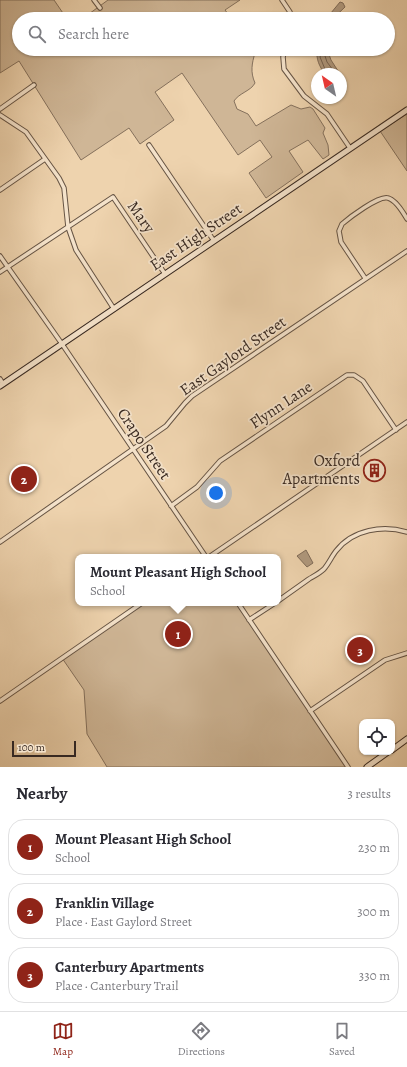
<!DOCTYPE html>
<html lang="en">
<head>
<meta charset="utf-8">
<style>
  body { margin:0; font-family:Alegreya,serif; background:#f7f7f7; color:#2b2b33 }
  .controls { position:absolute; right:12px; bottom:12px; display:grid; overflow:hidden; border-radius:8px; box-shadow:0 1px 3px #0004 }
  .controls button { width:36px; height:36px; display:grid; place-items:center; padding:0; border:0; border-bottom:1px solid #e1e1e2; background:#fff; color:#2b2b33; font:20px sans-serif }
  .compass { position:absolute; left:311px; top:68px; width:36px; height:36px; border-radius:50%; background:#fff; box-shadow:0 1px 3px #0004; rotate:326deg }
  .scale { position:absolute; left:12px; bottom:10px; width:64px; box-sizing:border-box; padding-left:4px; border:2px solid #382921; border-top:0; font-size:11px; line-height:14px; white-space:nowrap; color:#382921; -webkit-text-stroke:3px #f4e2ca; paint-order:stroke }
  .you { position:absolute; left:216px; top:493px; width:14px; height:14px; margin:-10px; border:3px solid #fff; border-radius:50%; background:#1a73e8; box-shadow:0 0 0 6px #1a73e833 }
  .badge { display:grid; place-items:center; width:26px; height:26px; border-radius:50%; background:#8f2418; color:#fff; font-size:13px; font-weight:700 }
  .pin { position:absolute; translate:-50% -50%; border:2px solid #fff; box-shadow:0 1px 4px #0006 }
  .popup { position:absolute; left:75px; top:554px; width:206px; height:52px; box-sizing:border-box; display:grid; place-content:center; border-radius:8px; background:#fff; filter:drop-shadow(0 1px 3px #0005); font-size:13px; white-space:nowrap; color:#7c7c81 }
  .popup b { font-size:15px; color:#2b2b33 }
  .popup::after { content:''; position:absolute; left:50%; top:100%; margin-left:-8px; border:8px solid transparent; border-top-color:#fff }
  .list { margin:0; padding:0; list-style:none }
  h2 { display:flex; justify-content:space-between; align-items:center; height:52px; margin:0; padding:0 16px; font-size:17px }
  h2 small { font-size:13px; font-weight:400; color:#7c7c81 }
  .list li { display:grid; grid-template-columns:26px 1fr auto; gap:12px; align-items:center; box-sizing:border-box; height:56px; margin:0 8px 8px; padding:0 8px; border:1px solid #e1e1e2; border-radius:16px }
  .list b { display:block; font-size:15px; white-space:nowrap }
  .list p { margin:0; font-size:13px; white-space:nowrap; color:#7c7c81 }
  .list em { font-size:13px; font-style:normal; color:#7c7c81 }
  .icon { flex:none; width:22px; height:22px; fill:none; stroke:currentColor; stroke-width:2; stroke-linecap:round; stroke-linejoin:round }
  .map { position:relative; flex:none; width:407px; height:767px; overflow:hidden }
  .search { position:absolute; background:#fff; box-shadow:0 1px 3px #0004; left:12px; right:12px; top:12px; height:44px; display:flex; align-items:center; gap:10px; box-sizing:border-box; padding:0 14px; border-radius:22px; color:#7c7c81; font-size:15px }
  .sheet { height:244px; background:#fff }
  nav { display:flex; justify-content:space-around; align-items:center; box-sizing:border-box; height:56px; border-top:1px solid #e1e1e2; background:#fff; font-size:11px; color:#7c7c81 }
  nav a { display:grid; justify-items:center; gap:2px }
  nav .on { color:#8f2418 }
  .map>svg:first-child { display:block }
  .green { fill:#cfb696; stroke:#84705c }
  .water { fill:#b0997e; stroke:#806c59 }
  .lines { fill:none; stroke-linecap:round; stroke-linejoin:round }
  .shore { stroke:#746150; stroke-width:1 }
  .street-casing { stroke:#665444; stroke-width:5.5 }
  .secondary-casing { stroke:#382921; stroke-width:7 }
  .street { stroke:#f4e2ca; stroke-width:3.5 }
  .secondary { stroke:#f4e2ca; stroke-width:5 }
  .labels { text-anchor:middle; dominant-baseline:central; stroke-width:3.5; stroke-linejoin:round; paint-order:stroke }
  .street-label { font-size:16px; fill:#382921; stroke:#f4e2ca }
  .poi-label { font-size:16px; fill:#382921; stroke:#f4e2ca; text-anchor:end }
</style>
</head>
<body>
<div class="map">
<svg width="407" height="767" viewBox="0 0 407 767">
  <rect width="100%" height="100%" fill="#eed3ae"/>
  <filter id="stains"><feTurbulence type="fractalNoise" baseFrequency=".005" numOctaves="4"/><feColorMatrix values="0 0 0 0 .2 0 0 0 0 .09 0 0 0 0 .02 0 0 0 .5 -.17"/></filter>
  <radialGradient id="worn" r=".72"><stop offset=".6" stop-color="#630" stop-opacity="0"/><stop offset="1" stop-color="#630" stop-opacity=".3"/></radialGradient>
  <path class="green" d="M0 0H54L67 19H19V49H252L255 53C252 63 250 72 255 83 251 91 239 93 234 101L237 109 248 114 256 126 291 105 301 109 310 107 313 109 325 128 323 133 328 145 329 155 323 159 308 140 289 151 303 172 266 198 249 173 272 157 260 140 238 155 182 73 155 92 174 120 140 144 129 128 81 160 19 61 0 73Z
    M108 0H240L225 10 232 19H82Z
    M407 114V171L380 131Z
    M142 603H238L348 767H107L87 734 84 690 62 658Z"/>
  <path class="water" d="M340 2 343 3 345 7C341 11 337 14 334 19H326Z
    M317 49H327L331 60 340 74H325C319 66 316 59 317 49Z
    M306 550 313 563 307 567 297 556Z"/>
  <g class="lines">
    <path class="shore" d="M327 74 320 57 322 52 324 53 327 62 336 74"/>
    <defs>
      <path id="street" d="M94 0 100 8
        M282 0 290 12V19
        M285 49 283 57 284 69 304 96 327 114 350 148
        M0 109 34 85
        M0 115 26 132 59 178 64 188 68 227 76 250 114 309
        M149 145 214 241
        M0 190 45 159
        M0 256 62 344 206 557
        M0 272 113 197 165 274
        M365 278 341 242 339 231 342 224C349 218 379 195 388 198 396 200 403 212 407 219
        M0 379 3 384
        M171 506 197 487 220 461 347 375H354L363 381 396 430
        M0 542 166 426 185 403 192 396 407 251
        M209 557 407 422
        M278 601C288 594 299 586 309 579 314 576 320 573 324 569 329 563 332 556 336 551 353 529 383 525 407 532
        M238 603 348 767
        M249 620 275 603
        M0 701 142 603
        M310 711 385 660 407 653"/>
      <path id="secondary" d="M0 386 407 110
        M392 750 407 739
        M367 767 388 752"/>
    </defs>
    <use href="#street" class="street-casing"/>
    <use href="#secondary" class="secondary-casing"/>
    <use href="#street" class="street"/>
    <use href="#secondary" class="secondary"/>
  </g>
  <defs>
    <symbol id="building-ring" viewBox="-11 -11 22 22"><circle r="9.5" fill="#f4e2ca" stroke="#8f2418" stroke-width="1.5"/><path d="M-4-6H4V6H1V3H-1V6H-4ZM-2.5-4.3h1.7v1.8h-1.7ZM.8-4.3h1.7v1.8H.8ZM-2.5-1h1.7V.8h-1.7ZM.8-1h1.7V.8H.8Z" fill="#8f2418"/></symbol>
  </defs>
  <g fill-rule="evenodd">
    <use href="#building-ring" x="362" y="458" width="25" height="25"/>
  </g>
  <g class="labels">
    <g class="street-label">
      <text transform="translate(141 217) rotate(55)">Mary</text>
      <text transform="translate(196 237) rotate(-34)">East High Street</text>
      <text transform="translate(233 356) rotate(-35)">East Gaylord Street</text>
      <text transform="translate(281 405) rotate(-34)">Flynn Lane</text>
      <text transform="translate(144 444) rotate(56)">Crapo Street</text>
    </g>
    <g class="poi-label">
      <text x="360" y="461">Oxford<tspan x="360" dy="18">Apartments</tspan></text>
    </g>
  </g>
  <rect width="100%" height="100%" filter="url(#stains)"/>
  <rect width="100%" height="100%" fill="url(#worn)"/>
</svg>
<div class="controls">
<button><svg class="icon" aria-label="locate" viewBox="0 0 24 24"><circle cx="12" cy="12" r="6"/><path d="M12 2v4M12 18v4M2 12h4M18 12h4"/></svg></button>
</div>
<svg class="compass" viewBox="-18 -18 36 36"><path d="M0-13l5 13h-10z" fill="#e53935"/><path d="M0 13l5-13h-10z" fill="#7c7c81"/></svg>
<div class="scale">100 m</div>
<div class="you"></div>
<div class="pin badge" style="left:178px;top:634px">1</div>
<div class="popup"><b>Mount Pleasant High School</b>School</div>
<div class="pin badge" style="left:24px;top:479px">2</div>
<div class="pin badge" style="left:360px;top:650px">3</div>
<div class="search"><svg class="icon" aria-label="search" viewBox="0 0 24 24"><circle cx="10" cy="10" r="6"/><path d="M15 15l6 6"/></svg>Search here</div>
</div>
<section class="sheet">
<h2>Nearby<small>3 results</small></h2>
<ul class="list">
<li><span class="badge">1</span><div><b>Mount Pleasant High School</b><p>School</p></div><em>230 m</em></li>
<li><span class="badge">2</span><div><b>Franklin Village</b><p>Place · East Gaylord Street</p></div><em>300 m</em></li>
<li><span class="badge">3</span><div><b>Canterbury Apartments</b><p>Place · Canterbury Trail</p></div><em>330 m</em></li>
</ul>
</section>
<nav>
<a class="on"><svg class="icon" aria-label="map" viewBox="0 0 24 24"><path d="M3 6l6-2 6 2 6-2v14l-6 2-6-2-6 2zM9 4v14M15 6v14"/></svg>Map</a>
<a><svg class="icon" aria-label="directions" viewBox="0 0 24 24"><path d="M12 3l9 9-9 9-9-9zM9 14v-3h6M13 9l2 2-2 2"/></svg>Directions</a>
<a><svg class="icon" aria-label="saved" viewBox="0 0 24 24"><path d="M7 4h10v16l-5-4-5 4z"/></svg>Saved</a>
</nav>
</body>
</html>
